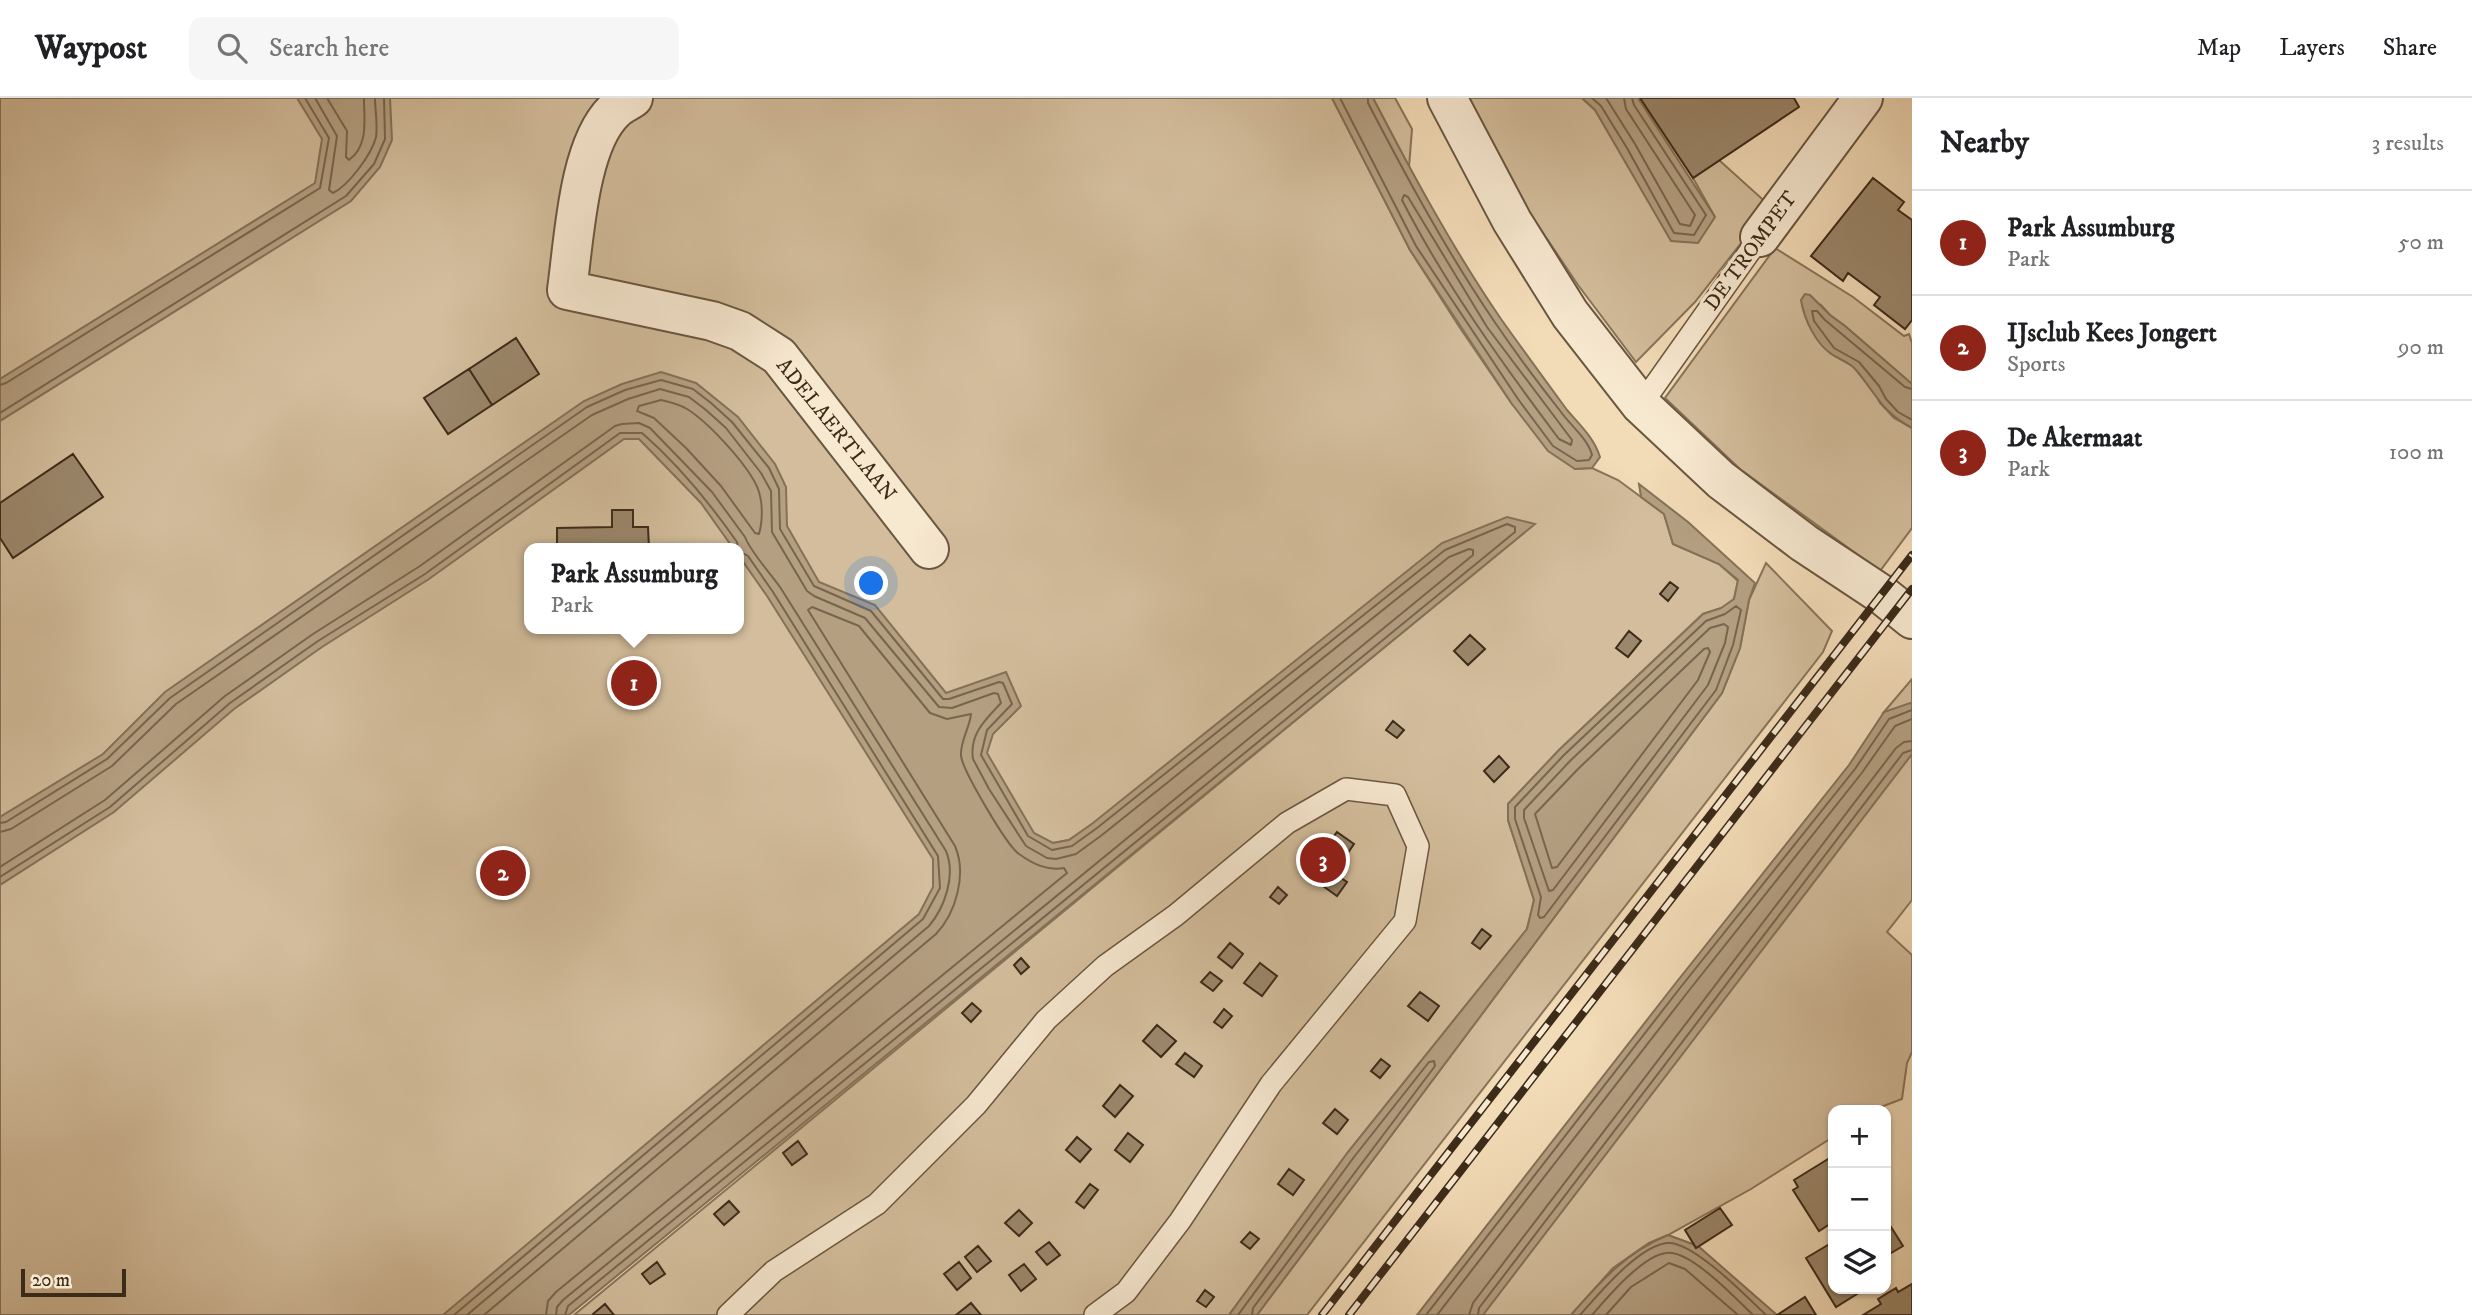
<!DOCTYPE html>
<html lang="en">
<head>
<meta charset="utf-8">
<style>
  body { margin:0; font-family:"IM FELL DW Pica",serif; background:#f6f6f6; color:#202124 }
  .controls { position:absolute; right:21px; bottom:21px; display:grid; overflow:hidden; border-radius:14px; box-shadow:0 2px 5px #0004 }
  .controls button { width:63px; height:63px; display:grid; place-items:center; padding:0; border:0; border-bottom:2px solid #e0e0e0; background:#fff; color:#202124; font:35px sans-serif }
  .scale { position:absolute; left:21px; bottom:18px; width:105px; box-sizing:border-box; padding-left:7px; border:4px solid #3c2b19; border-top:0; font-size:19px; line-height:24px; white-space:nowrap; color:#3c2b19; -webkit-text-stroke:5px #f7e8d0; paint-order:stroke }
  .you { position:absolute; left:872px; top:486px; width:24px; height:24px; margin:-18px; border:5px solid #fff; border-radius:50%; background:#1a73e8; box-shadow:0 0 0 10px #1a73e833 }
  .badge { display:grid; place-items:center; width:46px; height:46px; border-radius:50%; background:#8f2418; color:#fff; font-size:23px; font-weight:700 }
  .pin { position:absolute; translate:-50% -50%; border:4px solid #fff; box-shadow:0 2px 7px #0006 }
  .popup { position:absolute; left:524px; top:445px; width:220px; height:91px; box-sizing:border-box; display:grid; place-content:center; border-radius:14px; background:#fff; filter:drop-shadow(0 2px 5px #0005); font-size:23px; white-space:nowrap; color:#757577 }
  .popup b { font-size:26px; color:#202124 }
  .popup::after { content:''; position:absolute; left:50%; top:100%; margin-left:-14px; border:14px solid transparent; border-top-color:#fff }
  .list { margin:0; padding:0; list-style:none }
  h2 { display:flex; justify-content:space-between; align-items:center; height:91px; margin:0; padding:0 28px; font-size:30px }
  h2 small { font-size:23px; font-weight:400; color:#757577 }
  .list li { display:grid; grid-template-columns:46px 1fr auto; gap:21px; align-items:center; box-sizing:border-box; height:105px; padding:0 28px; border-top:2px solid #e0e0e0 }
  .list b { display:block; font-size:26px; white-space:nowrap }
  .list p { margin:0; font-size:23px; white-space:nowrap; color:#757577 }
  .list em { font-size:23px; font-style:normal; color:#757577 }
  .icon { flex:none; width:38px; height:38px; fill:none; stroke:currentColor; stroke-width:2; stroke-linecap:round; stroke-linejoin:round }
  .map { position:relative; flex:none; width:1912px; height:1217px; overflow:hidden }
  header { display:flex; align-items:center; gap:42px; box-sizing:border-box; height:98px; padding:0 35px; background:#fff; border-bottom:2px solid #e0e0e0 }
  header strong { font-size:33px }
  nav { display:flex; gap:38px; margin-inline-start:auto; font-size:24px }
  .search { width:490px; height:63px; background:#f6f6f6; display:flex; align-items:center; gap:18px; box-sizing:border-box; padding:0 24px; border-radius:14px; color:#757577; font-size:26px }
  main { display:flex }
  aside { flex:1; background:#fff }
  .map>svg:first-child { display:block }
  .green { fill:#d3bd9c; stroke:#88745a; stroke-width:2; fill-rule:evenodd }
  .water { fill:#b49f81; stroke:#847157; stroke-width:2 }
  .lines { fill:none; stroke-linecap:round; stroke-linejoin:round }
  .shore { stroke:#78654d; stroke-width:2 }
  .building { fill:#9b876b; stroke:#3c2b19; stroke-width:2 }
  .service-casing { stroke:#6a5740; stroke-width:24 }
  .minor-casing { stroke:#6a5740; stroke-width:42 }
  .tertiary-casing { stroke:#6a5740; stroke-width:42 }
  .service { stroke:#f7e8d0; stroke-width:21 }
  .minor { stroke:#f7e8d0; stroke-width:38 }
  .tertiary { stroke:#f7e8d0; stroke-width:38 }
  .rail-casing { stroke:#3c2b19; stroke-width:8 }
  .rail { stroke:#f7e8d0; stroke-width:5; stroke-dasharray:16; stroke-linecap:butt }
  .labels { text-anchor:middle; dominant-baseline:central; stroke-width:7; stroke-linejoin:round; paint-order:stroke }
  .street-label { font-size:21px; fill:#3c2b19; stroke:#f7e8d0 }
</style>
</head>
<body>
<header>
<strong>Waypost</strong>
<div class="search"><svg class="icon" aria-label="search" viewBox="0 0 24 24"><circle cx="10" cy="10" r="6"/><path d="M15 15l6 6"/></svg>Search here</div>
<nav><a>Map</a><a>Layers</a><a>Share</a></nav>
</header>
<main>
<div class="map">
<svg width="1912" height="1217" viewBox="0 0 1912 1217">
  <rect width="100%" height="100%" fill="#f2dbb7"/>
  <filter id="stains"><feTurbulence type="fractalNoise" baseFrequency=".00286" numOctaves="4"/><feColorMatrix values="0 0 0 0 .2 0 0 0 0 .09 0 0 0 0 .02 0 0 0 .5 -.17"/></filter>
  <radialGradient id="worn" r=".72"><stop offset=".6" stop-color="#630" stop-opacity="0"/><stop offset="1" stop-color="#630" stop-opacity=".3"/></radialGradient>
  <path class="green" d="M0 0H1332L1410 152 1460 230 1512 306 1575 371 1592 370 1618 382 1664 416 1673 446 1719 466 1738 483 1734 501 1722 510 1703 516 1559 652 1508 706V722L1534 802 1527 831 1348 1054 1229 1217H574L1534 426 1069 742 1053 745 519 1217H0ZM529 450H739V531H529Z
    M1373 0H1395L1412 31 1409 69Z
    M1468 0H1582L1595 12 1621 54 1715 119 1693 80 1719 62 1770 108 1695 204 1636 264 1578 187 1531 117Z
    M1775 150 1853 199 1904 238 1909 236 1912 245V286L1845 228 1830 217 1822 208 1830 255 1854 269 1873 292 1880 305 1894 320 1912 330V430L1880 473 1740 371 1665 300Z
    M1766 465 1832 533 1823 554 1307 1217H1257L1722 595 1740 550 1749 502Z
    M1912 581V606L1884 614Z
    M1912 655V802L1887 834 1912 857V954L1907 965 1902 1001 1873 1012H1833V1039L1751 1091 1668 1137 1649 1145 1613 1170 1571 1217H1480Z"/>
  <path class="water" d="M297 0H390L392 42 380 69 351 103 0 323V281L315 85 322 41Z
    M1332 0H1373C1412 75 1453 151 1501 221 1523 252 1545 282 1567 312 1580 327 1594 340 1600 359L1592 370 1575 371 1548 353 1512 306 1410 152Z
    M1582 0H1638L1715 119 1698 145 1671 143 1595 12Z
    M1805 196 1810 197 1830 217 1845 228 1912 286V330C1881 313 1877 297 1856 272 1851 265 1841 262 1833 257 1816 247 1804 221 1801 202Z
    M661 274 696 285 738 319 775 366 786 389 787 428 819 484 875 507 946 595 1006 574 1021 608 993 636 987 655 1034 735 1053 745 1069 742 1093 725 1442 445 1507 419 1535 426 569 1217H443L919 816 933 789V761L767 498 739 458V450H733L701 405 639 341H624L429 481 322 549 234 611 114 714 0 787V719L103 656 165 594 584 303 622 286Z
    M1639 386 1688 424 1755 485 1749 502 1740 550 1722 595 1257 1217H1229L1348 1054 1527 831 1534 802 1508 722V706L1559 652 1703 516 1721 510 1734 501 1738 482 1719 466 1673 446 1664 416 1641 399Z
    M1910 605 1912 606V656L1483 1217H1417L1675 886 1849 667 1884 614Z
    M1668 1137 1698 1148 1777 1217H1571C1600 1184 1626 1154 1668 1137Z"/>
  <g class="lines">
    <path class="shore" d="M315 0 337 38 329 92 333 95C348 88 372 56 376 39 378 27 375 12 375 0
      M327 0 347 33 346 59 349 62C369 47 364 22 364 0
      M1340 0 1416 148 1518 301 1553 348 1577 363 1589 362 1592 357C1588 341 1571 328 1561 314 1538 285 1515 254 1494 223 1447 154 1407 80 1368 5V0
      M1592 0 1601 8 1627 50 1674 135 1694 137 1706 117 1634 7 1632 0
      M1606 0 1635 46 1680 126 1690 128 1695 117 1626 11 1624 0
      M1404 97 1408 99 1487 229 1572 342 1571 347 1559 341C1502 265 1445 186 1402 102Z
      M0 287 6 285 320 90 329 40 305 0
      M1912 291 1905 289 1825 222 1817 213H1812L1814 223 1834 250 1859 264 1879 288 1886 301 1898 314 1912 322
      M661 302C670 304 679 306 687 311 708 324 756 374 760 398 763 409 762 426 759 436L755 435 721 388 686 350 654 320 637 313 639 308Z
      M0 315 346 98 374 66 385 41 384 0
      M1736 508 1741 512 1733 547 1716 592 1544 819 1540 820 1538 817 1541 799 1515 721V709L1564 657 1706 523 1725 516Z
      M1724 526 1728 529 1725 545 1708 587 1553 792 1549 793 1524 720V712L1570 663 1710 530Z
      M1708 550 1710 554 1698 582 1557 769 1552 770 1535 716 1578 671 1704 551Z
      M0 725 6 724 107 661 170 600 587 309 625 292 661 282 693 291 711 305 732 324 769 370 779 391 780 431 814 488 871 513 943 601H949L999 584 1003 585 1012 606 987 632 981 657 1028 738 1052 752 1072 748 1097 730 1445 452 1507 426 1515 429V434L568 1208 565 1217
      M0 734 11 731 112 668 176 606 592 317 628 301 660 291 689 299 706 312 726 330 761 375 771 393 772 434 807 493 814 498 865 520 939 609 952 610 994 595 998 596 1001 605C986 621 969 636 973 661L989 691 1026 748 1047 760 1056 761 1076 756 1102 737 1449 459 1469 451 1473 452V457L563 1202 557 1209 556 1217
      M0 769 105 702 225 598 313 536 420 468 615 328 622 326 639 325 650 330 712 394 745 439C750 453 770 475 780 489L946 753C956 777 945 809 929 828L467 1217
      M0 779 110 709 230 605 318 543 425 476 620 335H642C679 367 709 404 737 444L738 450
      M454 1217 923 821 940 790 938 758 773 494 748 458 739 453
      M484 1217 936 836C956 815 967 776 955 748L808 512 812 509 859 528 930 615 947 621 971 616C970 629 960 643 961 658 963 673 1007 748 1019 756 1033 766 1047 773 1064 770L1067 775 556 1194 548 1203 546 1217
      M1238 1217 1354 1059 1429 964 1434 963 1435 968 1253 1210 1252 1217
      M1426 1217 1680 890 1855 671 1889 621 1912 612
      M1437 1217 1687 895 1861 676 1895 628 1912 621
      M1469 1217 1473 1205 1896 650 1904 644 1912 643
      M1478 1217 1479 1210 1903 655 1912 652
      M1580 1217C1598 1197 1638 1148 1667 1145 1692 1142 1747 1199 1766 1217
      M1592 1217C1608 1199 1642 1158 1666 1155 1690 1151 1736 1201 1753 1217
      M1606 1217 1631 1189 1669 1165 1685 1171 1738 1217"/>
  </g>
  <path class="building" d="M1640 0H1794L1799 9 1693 80Z
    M1873 80 1904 104 1898 112 1912 122V222L1905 231 1874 207 1880 199 1848 175 1843 183 1811 158Z
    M516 240 539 276 492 307 469 271Z
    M469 271 492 307 448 336 424 300Z
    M73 356 103 399 13 460 0 440V405Z
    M612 412H633V429H648L649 450H557V430L612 429Z
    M1670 484 1678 490 1668 503 1660 496Z
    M1629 533 1641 543 1628 559 1616 550Z
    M1470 537 1485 551 1468 567 1454 553Z
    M1393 623 1404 632 1397 640 1386 632Z
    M1499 658 1509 669 1494 684 1484 673Z
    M1337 734 1354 746 1345 759 1328 746Z
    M1332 774 1347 784 1337 798 1323 788Z
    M1278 789 1287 797 1279 806 1270 799Z
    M1482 831 1491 838 1480 851 1472 845Z
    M1230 845 1243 856 1232 870 1218 859Z
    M1021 860 1029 869 1021 876 1014 867Z
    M1260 865 1277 878 1262 898 1244 885Z
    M1210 874 1222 883 1213 893 1201 884Z
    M1420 894 1439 908 1428 923 1408 908Z
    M972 905 981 913 971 924 962 915Z
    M1224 911 1232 918 1222 930 1214 924Z
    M1157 927 1176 943 1161 959 1143 943Z
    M1185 955 1202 968 1194 979 1176 966Z
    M1381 961 1390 968 1380 980 1371 973Z
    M1120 987 1133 998 1115 1019 1103 1008Z
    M1335 1011 1348 1022 1337 1036 1323 1025Z
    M1128 1035 1143 1047 1130 1064 1115 1052Z
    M1077 1039 1091 1051 1080 1064 1066 1052Z
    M798 1043 807 1056 792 1067 783 1055Z
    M1833 1058V1124L1819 1133 1793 1092 1798 1089 1794 1082Z
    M1289 1071 1304 1082 1293 1097 1278 1086Z
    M1090 1086 1098 1092 1084 1110 1076 1104Z
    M729 1103 739 1114 724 1127 714 1116Z
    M1720 1110 1732 1127 1696 1150 1685 1132Z
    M1019 1112 1032 1125 1019 1138 1005 1125Z
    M1886 1121 1903 1148 1886 1158Z
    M1250 1134 1259 1141 1250 1151 1241 1144Z
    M1049 1144 1060 1157 1047 1167 1036 1154Z
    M1833 1144V1191H1865L1836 1209 1806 1160Z
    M978 1148 991 1163 977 1174 965 1159Z
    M657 1164 665 1176 650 1186 642 1176Z
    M959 1164 971 1180 957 1192 944 1176Z
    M1024 1166 1036 1181 1021 1193 1009 1177Z
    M1912 1186V1217H1863L1881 1206 1878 1201 1896 1190 1898 1194Z
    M1205 1192 1214 1199 1206 1209 1197 1203Z
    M1805 1199 1816 1217H1777Z
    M971 1205 981 1217H956Z
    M605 1206 614 1217H594L593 1216Z"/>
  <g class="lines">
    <defs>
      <path id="service" d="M1641 307 1760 139
        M728 1217 774 1173 877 1106 976 1007 1046 922 1105 868 1176 817 1287 725 1346 691 1395 697 1418 748 1405 823 1271 986 1180 1123 1126 1194 1095 1217"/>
      <path id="minor" d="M633 0C627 4 620 7 615 12 578 46 574 143 567 192L712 223 740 233 779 258 929 451
        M1760 139 1863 0"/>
      <path id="tertiary" d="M1447 0 1512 123 1570 216 1641 307 1721 382 1804 445 1881 496 1912 521"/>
    </defs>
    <use href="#service" class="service-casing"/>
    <use href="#minor" class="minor-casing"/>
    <use href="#tertiary" class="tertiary-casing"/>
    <use href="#service" class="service"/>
    <use href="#minor" class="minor"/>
    <use href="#tertiary" class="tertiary"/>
    <defs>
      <path id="rail" d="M1322 1217 1912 457
        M1349 1217 1912 491"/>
    </defs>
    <use href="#rail" class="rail-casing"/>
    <use href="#rail" class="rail"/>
  </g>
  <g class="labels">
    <g class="street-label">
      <text transform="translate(1751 153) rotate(-54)">DE TROMPET</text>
      <text transform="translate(836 332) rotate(51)">ADELAERTLAAN</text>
    </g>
  </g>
  <rect width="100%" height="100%" filter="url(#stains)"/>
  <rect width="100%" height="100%" fill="url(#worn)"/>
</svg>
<div class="controls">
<button>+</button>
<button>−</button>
<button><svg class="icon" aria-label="layers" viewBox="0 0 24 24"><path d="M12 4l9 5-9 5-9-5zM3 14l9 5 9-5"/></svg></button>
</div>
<div class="scale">20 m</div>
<div class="you"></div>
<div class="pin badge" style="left:634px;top:585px">1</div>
<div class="popup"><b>Park Assumburg</b>Park</div>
<div class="pin badge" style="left:503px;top:775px">2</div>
<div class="pin badge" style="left:1323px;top:762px">3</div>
</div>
<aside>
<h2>Nearby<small>3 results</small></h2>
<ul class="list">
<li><span class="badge">1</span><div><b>Park Assumburg</b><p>Park</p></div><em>50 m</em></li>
<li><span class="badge">2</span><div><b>IJsclub Kees Jongert</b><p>Sports</p></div><em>90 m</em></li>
<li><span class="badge">3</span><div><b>De Akermaat</b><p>Park</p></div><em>100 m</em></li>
</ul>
</aside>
</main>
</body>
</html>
